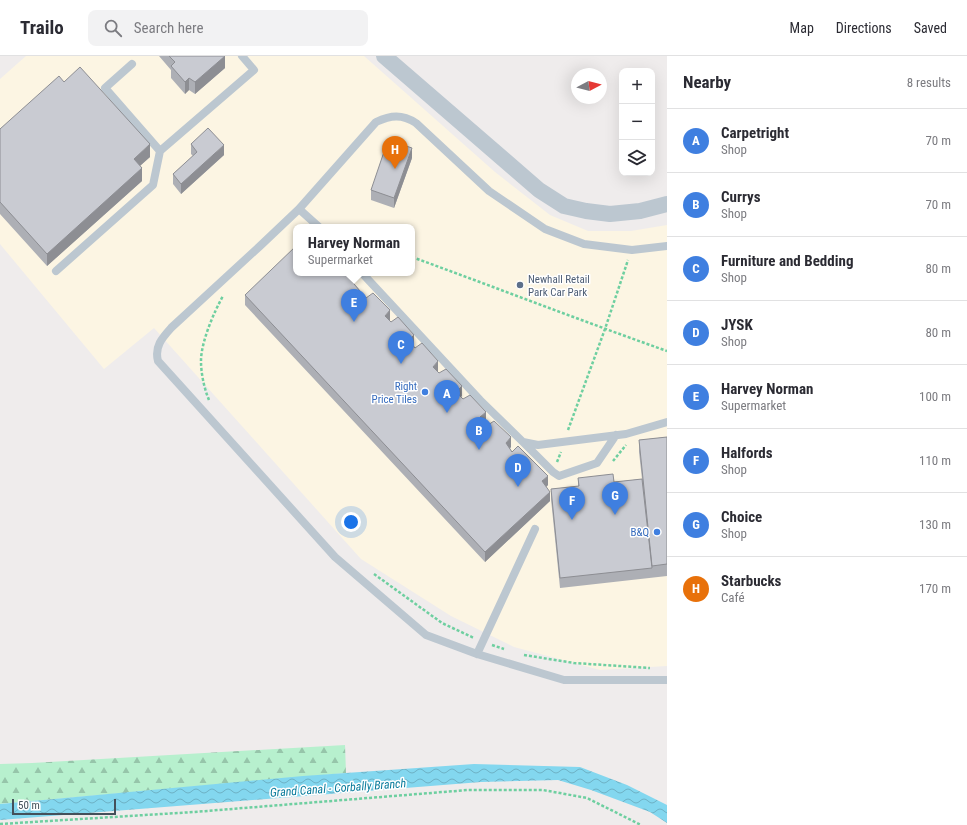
<!DOCTYPE html>
<html lang="en">
<head>
<meta charset="utf-8">
<style>
  body { margin:0; font-family:"Roboto Condensed",sans-serif; background:#f2f2f3; color:#2b2b33 }
  .controls { position:absolute; right:12px; top:12px; display:grid; overflow:hidden; border-radius:8px; box-shadow:0 4px 16px #0002 }
  .controls button { width:36px; height:36px; display:grid; place-items:center; padding:0; border:0; border-bottom:1px solid #e1e1e2; background:#fff; color:#2b2b33; font:20px sans-serif }
  .compass { position:absolute; left:571px; top:12px; width:36px; height:36px; border-radius:50%; background:#fff; box-shadow:0 4px 16px #0002; rotate:83deg }
  .scale { position:absolute; left:12px; bottom:10px; width:104px; box-sizing:border-box; padding-left:4px; border:2px solid #44505a; border-top:0; font-size:11px; line-height:14px; white-space:nowrap; color:#44505a; -webkit-text-stroke:3px #fff; paint-order:stroke }
  .you { position:absolute; left:351px; top:466px; width:14px; height:14px; margin:-10px; border:3px solid #fff; border-radius:50%; background:#1a73e8; box-shadow:0 0 0 6px #1a73e833 }
  .badge { display:grid; place-items:center; width:26px; height:26px; border-radius:50%; background:#b45309; color:#fff; font-size:13px; font-weight:700 }
  .pin { position:absolute; translate:-50% -33px; filter:drop-shadow(0 1px 2px #0008) }
  .pin::after { content:''; position:absolute; top:21px; width:14px; height:12px; background:inherit; clip-path:polygon(0 0,100% 0,50% 100%) }
  .popup { position:absolute; left:293px; top:168px; width:122px; height:52px; box-sizing:border-box; display:grid; place-content:center; border-radius:8px; background:#fff; filter:drop-shadow(0 1px 3px #0005); font-size:13px; white-space:nowrap; color:#7c7c81 }
  .popup b { font-size:15px; color:#2b2b33 }
  .popup::after { content:''; position:absolute; left:50%; top:100%; margin-left:-8px; border:8px solid transparent; border-top-color:#fff }
  .list { margin:0; padding:0; list-style:none }
  h2 { display:flex; justify-content:space-between; align-items:center; height:52px; margin:0; padding:0 16px; font-size:17px }
  h2 small { font-size:13px; font-weight:400; color:#7c7c81 }
  .list li { display:grid; grid-template-columns:26px 1fr auto; gap:12px; align-items:center; box-sizing:border-box; height:64px; padding:0 16px; border-top:1px solid #e1e1e2 }
  .list b { display:block; font-size:15px; white-space:nowrap }
  .list p { margin:0; font-size:13px; white-space:nowrap; color:#7c7c81 }
  .list em { font-size:13px; font-style:normal; color:#7c7c81 }
  .icon { flex:none; width:22px; height:22px; fill:none; stroke:currentColor; stroke-width:2; stroke-linecap:round; stroke-linejoin:round }
  .map { position:relative; flex:none; width:667px; height:769px; overflow:hidden }
  header { display:flex; align-items:center; gap:24px; box-sizing:border-box; height:56px; padding:0 20px; background:#fff; border-bottom:1px solid #e1e1e2 }
  header strong { font-size:19px }
  nav { display:flex; gap:22px; margin-inline-start:auto; font-size:14px }
  .search { width:280px; height:36px; background:#f2f2f3; display:flex; align-items:center; gap:10px; box-sizing:border-box; padding:0 14px; border-radius:8px; color:#7c7c81; font-size:15px }
  main { display:flex }
  aside { flex:1; background:#fff }
  .map>svg:first-child { display:block }
  .commercial { fill:#fcf5e3; fill-rule:evenodd }
  .forest { fill:url(#forest-firs) }
  .water { fill:url(#water-waves) }
  .lines { fill:none; stroke-linecap:round; stroke-linejoin:round }
  .path { stroke:#6ecfa0; stroke-width:2.5; stroke-dasharray:3 2; stroke-linecap:butt }
  .service { stroke:#bcc7d0; stroke-width:8 }
  .minor { stroke:#bcc7d0; stroke-width:16 }
  .wall { fill:#adafb5 }
  .shaded-wall { fill:#8d8e93 }
  .building { fill:#c9cbd2; stroke:#8d8e93 }
  .service-dot { fill:#5c6f8a; stroke:#fff; stroke-width:1.5 }
  .shop-dot { fill:#3f7fe0; stroke:#fff; stroke-width:1.5 }
  .labels { text-anchor:middle; dominant-baseline:central; stroke-width:3; stroke-linejoin:round; paint-order:stroke }
  .service-label { font-size:11px; fill:#4e5e75; stroke:#fff; text-anchor:start }
  .shop-label { font-size:11px; fill:#366cbe; stroke:#fff; text-anchor:end }
  .water-label { font-size:12px; font-style:italic; fill:#087b9b; stroke:#fff }
</style>
</head>
<body>
<header>
<strong>Trailo</strong>
<div class="search"><svg class="icon" aria-label="search" viewBox="0 0 24 24"><circle cx="10" cy="10" r="6"/><path d="M15 15l6 6"/></svg>Search here</div>
<nav><a>Map</a><a>Directions</a><a>Saved</a></nav>
</header>
<main>
<div class="map">
<svg width="667" height="769" viewBox="0 0 667 769">
  <defs>
    <pattern id="forest-firs" width="22" height="20" patternUnits="userSpaceOnUse"><rect width="22" height="20" fill="#b7f0ce"/><path d="M5 1l3.5 6h-7zM16 11l3.5 6h-7z" fill="#96c5aa"/></pattern>
    <pattern id="water-waves" width="16" height="10" patternUnits="userSpaceOnUse"><rect width="16" height="10" fill="#83d7ef"/><path d="M0 5q4-4 8 0t8 0" fill="none" stroke="#6db1c5"/></pattern>
  </defs>
  <rect width="100%" height="100%" fill="#efecec"/>
  <path class="commercial" d="M26 0H364L495 116 550 159 588 175H631L667 169V610L600 614 514 591 451 560 361 503 154 272 104 313 0 188V23ZM296 171H412V217H296Z"/>
  <path class="forest" d="M345 689 346 717 0 748V708L32 707Z"/>
  <path class="water" d="M474 708 580 711 627 729 667 749V767L650 756 591 734 558 724 481 726 0 764V748L303 720Z"/>
  <g class="lines">
    <path class="path" d="M412 201C497 232 582 265 667 295
      M209 344C204 332 201 317 201 305 201 286 214 256 223 240
      M568 374 605 273 628 204
      M613 405 626 389
      M557 406 561 396
      M374 518 442 567 474 582
      M492 589 504 593
      M524 599 574 607 650 612
      M0 768 194 756 468 734H543L587 742 641 769"/>
    <path class="service" d="M132 8 105 32 160 95
      M299 153 319 171
      M667 190 632 194 584 188 545 173 489 135 416 67C402 58 391 59 376 66L299 153 260 190 172 271C163 281 154 290 158 305L335 501 426 579 477 598 564 624H667
      M56 215 153 129 160 95 254 14 242 0
      M362 217 480 344 523 386 538 389 626 378 667 366
      M523 386 553 416 559 420 597 407 616 379
      M477 598 535 473"/>
    <path class="minor" d="M384 0 539 134 564 150 586 155 610 158 640 155 667 148"/>
  </g>
  <path class="wall" d="M159 0H225V12L195 38 189 34 185 38 171 22V14Z
    M64 26 150 101 140 110 142 125 47 210 0 158V73Z
    M191 88 224 99 181 138 173 128V118L193 100 191 98Z
    M412 102 394 152 371 144V134Z
    M354 217V225L353 226 366 242 390 264 389 265 414 288 413 290 438 315H437L462 340 461 341 486 365 485 366 511 391 510 392 512 396 548 429 546 431 550 445 485 506 245 249V239Z
    M667 381V520L560 532 551 443V433L578 430V422L614 426 642 423 639 396V384Z"/>
  <path class="shaded-wall" d="M225 0V12L195 38V26Z
    M189 22V34L185 38V26Z
    M150 88V101L134 115V103Z
    M224 89V99L181 138V128Z
    M412 92V102L394 152V142Z
    M142 112V125L47 210V198Z
    M353 217H354V225L348 231V221Z
    M390 254V264L385 269V260Z
    M414 279V288L409 294V284Z
    M438 305V315L433 320V311Z
    M462 330V340L456 345V336Z
    M486 356V365L480 371V361Z
    M511 381V391L506 397V387Z
    M548 420V429L542 435V425Z
    M550 436V445L485 506V496Z"/>
  <path class="building" d="M169 0H225L195 26 189 22 185 26 171 10 175 6Z
    M80 11 150 88 134 103 142 112 47 198 0 146V73L59 20 64 26Z
    M208 72 224 89 181 128 173 118 197 96 191 88Z
    M388 84 412 92 394 142 371 134Z
    M296 190V217H353L348 221 366 242 373 237 390 254 385 260 391 266 398 261 414 279 409 284 415 292 422 287 438 305 433 311 439 317 446 313 462 330 456 336 463 343 470 339 486 356 480 361 488 369 494 365 511 381 506 387 512 396 518 390 548 420 542 425 550 436 485 496 245 239Z
    M667 381V508L652 510 639 384Z
    M613 418 614 426 642 423 652 512 560 522 551 433 579 430 578 422Z"/>
  <circle class="service-dot" cx="520" cy="229" r="4"/>
  <g class="shop-dot">
    <circle cx="425" cy="336" r="4"/>
    <circle cx="657" cy="476" r="4"/>
  </g>
  <g class="labels">
    <g class="service-label">
      <text x="528" y="223">Newhall Retail<tspan x="528" dy="13">Park Car Park</tspan></text>
    </g>
    <g class="shop-label">
      <text x="417" y="330">Right<tspan x="417" dy="13">Price Tiles</tspan></text>
      <text x="649" y="476">B&amp;Q</text>
    </g>
    <g class="water-label">
      <text transform="translate(338 732) rotate(-4)">Grand Canal - Corbally Branch</text>
    </g>
  </g>
</svg>
<div class="controls">
<button>+</button>
<button>−</button>
<button><svg class="icon" aria-label="layers" viewBox="0 0 24 24"><path d="M12 4l9 5-9 5-9-5zM3 14l9 5 9-5"/></svg></button>
</div>
<svg class="compass" viewBox="-18 -18 36 36"><path d="M0-13l5 13h-10z" fill="#e53935"/><path d="M0 13l5-13h-10z" fill="#7c7c81"/></svg>
<div class="scale">50 m</div>
<div class="you"></div>
<div class="pin badge" style="left:447px;top:357px;background:#3f7fe0">A</div>
<div class="pin badge" style="left:479px;top:394px;background:#3f7fe0">B</div>
<div class="pin badge" style="left:401px;top:308px;background:#3f7fe0">C</div>
<div class="pin badge" style="left:518px;top:431px;background:#3f7fe0">D</div>
<div class="pin badge" style="left:354px;top:266px;background:#3f7fe0">E</div>
<div class="popup"><b>Harvey Norman</b>Supermarket</div>
<div class="pin badge" style="left:572px;top:464px;background:#3f7fe0">F</div>
<div class="pin badge" style="left:615px;top:459px;background:#3f7fe0">G</div>
<div class="pin badge" style="left:395px;top:113px;background:#e8710a">H</div>
</div>
<aside>
<h2>Nearby<small>8 results</small></h2>
<ul class="list">
<li><span class="badge" style="background:#3f7fe0">A</span><div><b>Carpetright</b><p>Shop</p></div><em>70 m</em></li>
<li><span class="badge" style="background:#3f7fe0">B</span><div><b>Currys</b><p>Shop</p></div><em>70 m</em></li>
<li><span class="badge" style="background:#3f7fe0">C</span><div><b>Furniture and Bedding</b><p>Shop</p></div><em>80 m</em></li>
<li><span class="badge" style="background:#3f7fe0">D</span><div><b>JYSK</b><p>Shop</p></div><em>80 m</em></li>
<li><span class="badge" style="background:#3f7fe0">E</span><div><b>Harvey Norman</b><p>Supermarket</p></div><em>100 m</em></li>
<li><span class="badge" style="background:#3f7fe0">F</span><div><b>Halfords</b><p>Shop</p></div><em>110 m</em></li>
<li><span class="badge" style="background:#3f7fe0">G</span><div><b>Choice</b><p>Shop</p></div><em>130 m</em></li>
<li><span class="badge" style="background:#e8710a">H</span><div><b>Starbucks</b><p>Café</p></div><em>170 m</em></li>
</ul>
</aside>
</main>
</body>
</html>
